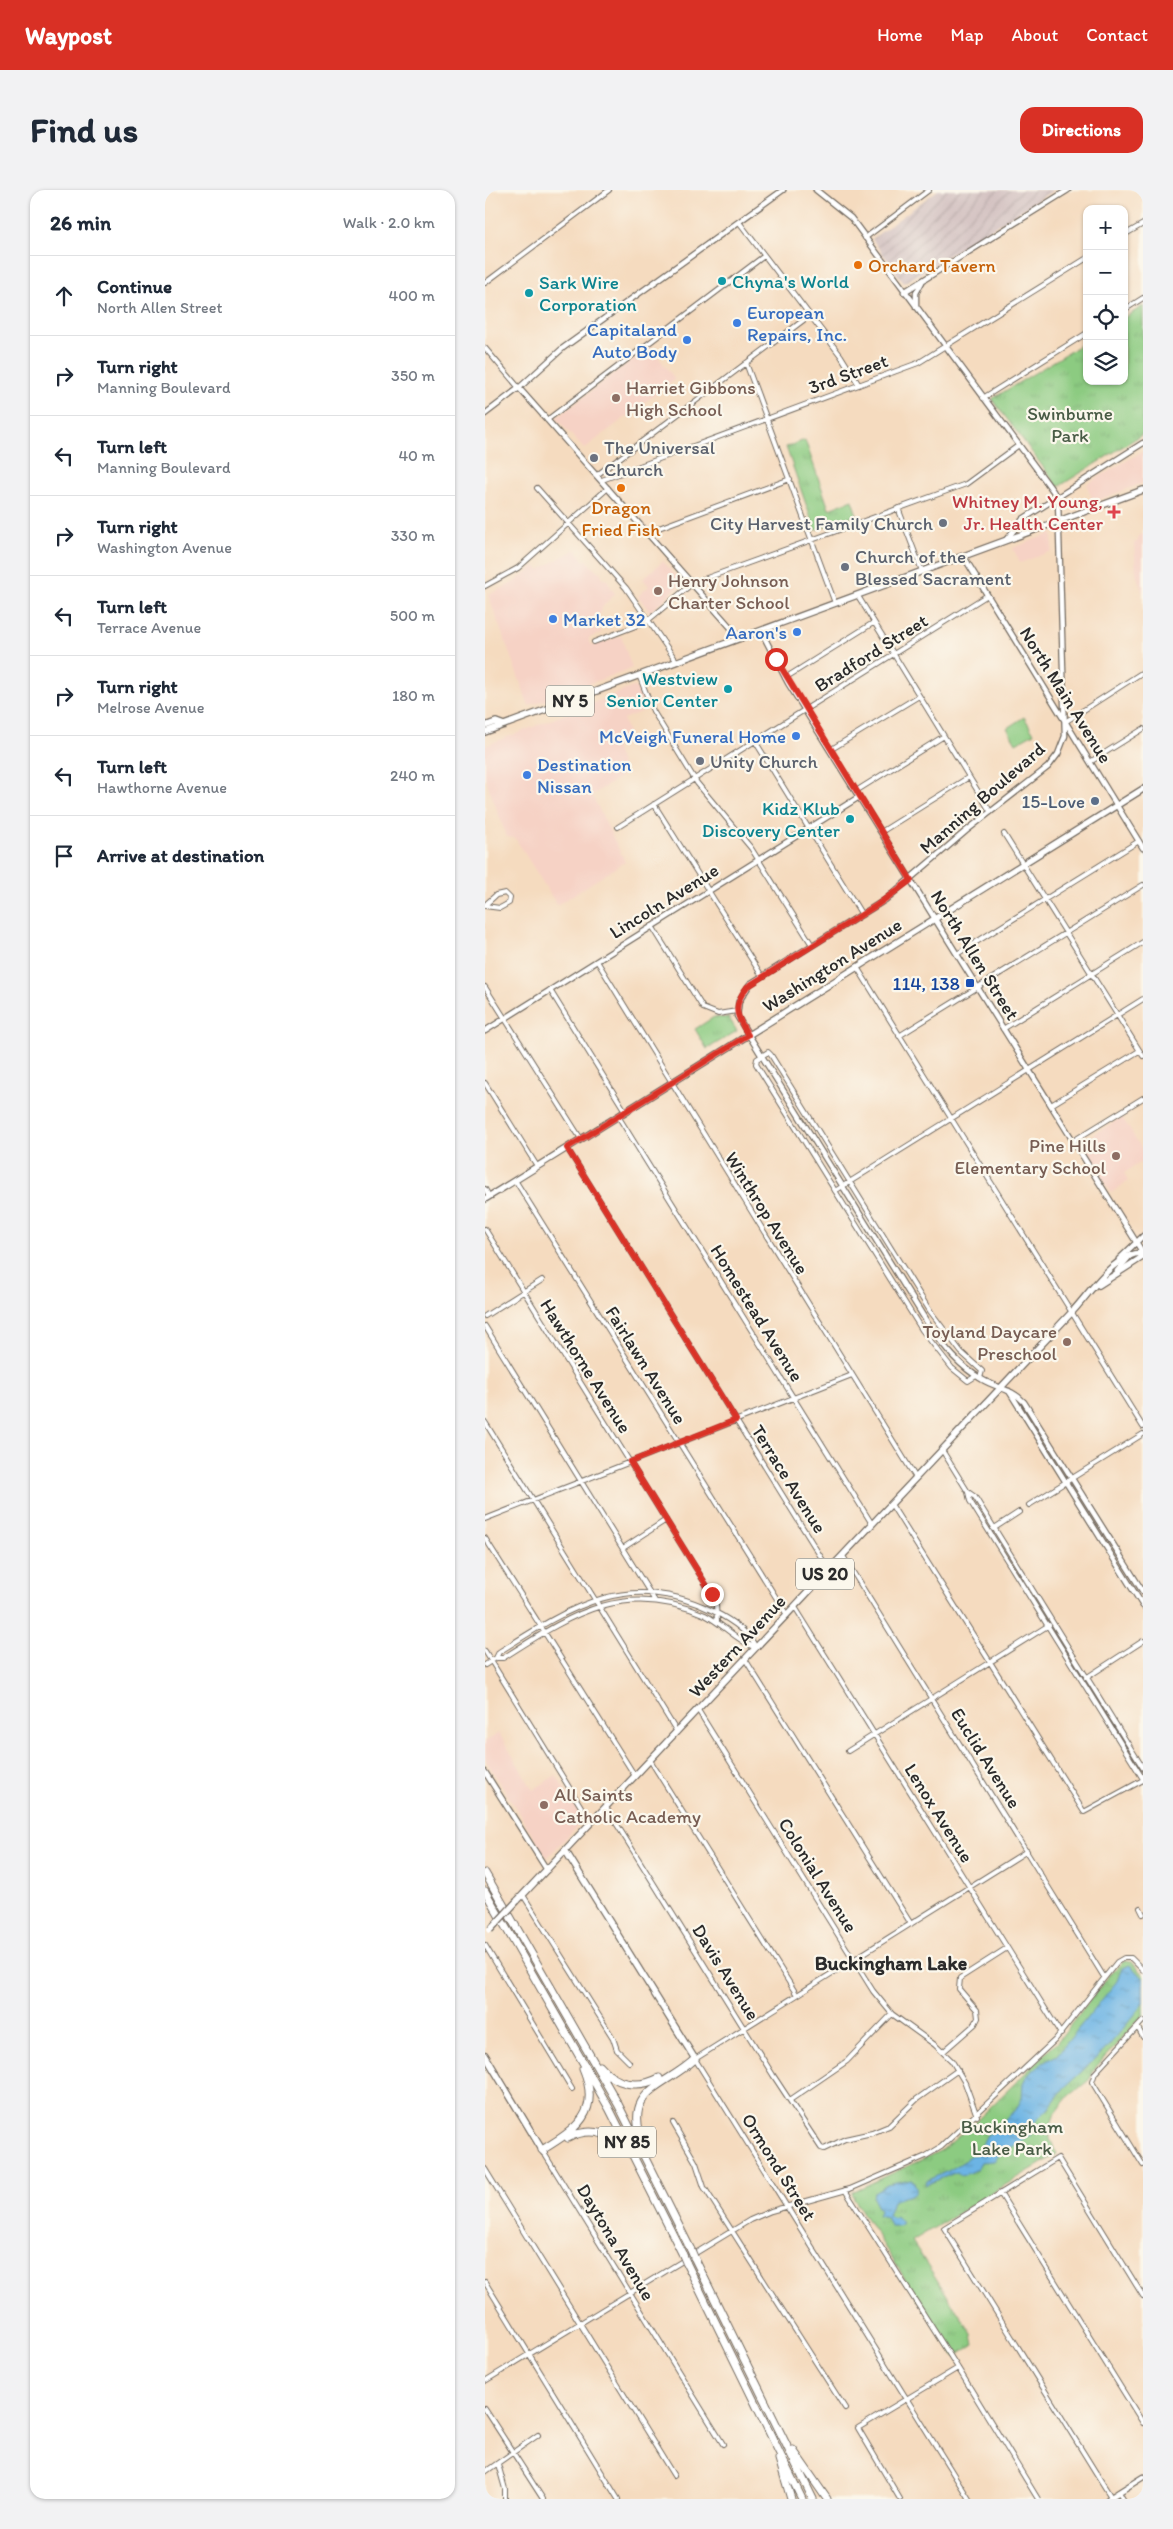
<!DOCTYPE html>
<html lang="en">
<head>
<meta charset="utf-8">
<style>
  body { margin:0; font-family:Itim,sans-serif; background:#f2f2f3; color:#1f2937 }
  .controls { position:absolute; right:15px; top:15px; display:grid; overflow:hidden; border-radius:10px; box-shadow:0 1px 4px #0004 }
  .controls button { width:45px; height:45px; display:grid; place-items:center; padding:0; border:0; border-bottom:1px solid #e0e1e3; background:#fff; color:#1f2937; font:25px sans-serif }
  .stop { position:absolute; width:15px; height:15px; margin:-11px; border:4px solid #d93025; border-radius:50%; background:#fff }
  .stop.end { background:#d93025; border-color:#fff; box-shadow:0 1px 5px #0008 }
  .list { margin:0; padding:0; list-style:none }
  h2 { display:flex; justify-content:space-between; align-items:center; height:65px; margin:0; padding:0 20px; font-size:21px }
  h2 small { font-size:16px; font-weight:400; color:#747a83 }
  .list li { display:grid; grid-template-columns:32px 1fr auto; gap:15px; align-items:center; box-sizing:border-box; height:80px; padding:0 20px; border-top:1px solid #e0e1e3 }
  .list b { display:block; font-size:19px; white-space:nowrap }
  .list p { margin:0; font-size:16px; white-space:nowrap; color:#747a83 }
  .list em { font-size:16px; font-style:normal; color:#747a83 }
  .icon { flex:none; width:28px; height:28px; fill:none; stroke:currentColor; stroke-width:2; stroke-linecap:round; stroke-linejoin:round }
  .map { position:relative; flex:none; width:658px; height:2309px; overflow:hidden; border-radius:15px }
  header { display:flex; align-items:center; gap:30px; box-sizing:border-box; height:70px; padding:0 25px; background:#d93025; color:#fff }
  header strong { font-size:24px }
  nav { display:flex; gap:28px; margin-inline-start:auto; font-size:18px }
  .intro { display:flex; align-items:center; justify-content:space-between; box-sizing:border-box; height:120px; padding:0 30px }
  h1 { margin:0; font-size:35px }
  .button { padding:12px 22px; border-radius:15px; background:#d93025; color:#fff; font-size:18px; font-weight:700 }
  main { display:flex; gap:30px; padding:0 30px }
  aside { flex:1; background:#fff; border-radius:15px; box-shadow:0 1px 4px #0004 }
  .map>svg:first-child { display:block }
  .built { fill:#f6d2c5 }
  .industrial { fill:url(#industrial-furrows) }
  .park { fill:url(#park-tufts); stroke:#5c7b56 }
  .garden { fill:#8ccb81; stroke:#5c7b56 }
  .water { fill:url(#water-ripples); stroke:#4c7088 }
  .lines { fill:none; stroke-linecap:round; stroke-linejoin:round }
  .minor-casing { stroke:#72695f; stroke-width:6 }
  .tertiary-casing { stroke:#72695f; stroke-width:7 }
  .primary-casing { stroke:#72695f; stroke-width:8 }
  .motorway-casing { stroke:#72695f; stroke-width:9 }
  .minor { stroke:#fff; stroke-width:4 }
  .tertiary { stroke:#fff; stroke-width:4.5 }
  .primary { stroke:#fff; stroke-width:5.5 }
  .motorway { stroke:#fff; stroke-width:7 }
  .primary-bridge-casing { stroke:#72695f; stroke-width:8; stroke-linecap:butt }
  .motorway-bridge-casing { stroke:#72695f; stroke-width:9; stroke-linecap:butt }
  .primary-bridge { stroke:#fff; stroke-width:5.5 }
  .motorway-bridge { stroke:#fff; stroke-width:7 }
  .route { stroke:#d93025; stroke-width:6 }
  .food-dot { fill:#e8710a; stroke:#fbf7ec; stroke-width:2 }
  .culture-dot { fill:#0f9aa8; stroke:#fbf7ec; stroke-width:2 }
  .shop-dot { fill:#3f7fe0; stroke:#fbf7ec; stroke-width:2 }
  .education-dot { fill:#8d6e63; stroke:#fbf7ec; stroke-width:2 }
  .worship-dot { fill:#6b7280; stroke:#fbf7ec; stroke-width:2 }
  .health-dot { fill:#e0444e; stroke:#fbf7ec; stroke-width:2 }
  .service-dot { fill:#5c6f8a; stroke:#fbf7ec; stroke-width:2 }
  .transit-dot { fill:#1a4fb4; stroke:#fbf7ec; stroke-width:2 }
  .labels { text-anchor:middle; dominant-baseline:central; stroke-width:4.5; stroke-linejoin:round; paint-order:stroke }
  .shield { fill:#fbf7ec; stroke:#696865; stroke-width:1 }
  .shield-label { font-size:18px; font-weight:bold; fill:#2b2b2b }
  .food-label { font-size:19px; fill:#c56008; stroke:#fbf7ec; text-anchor:start }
  .culture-label { font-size:19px; fill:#0d838f; stroke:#fbf7ec; text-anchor:start }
  .shop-label { font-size:19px; fill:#366cbe; stroke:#fbf7ec; text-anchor:start }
  .street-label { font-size:19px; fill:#2b2b2b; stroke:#fbf7ec }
  .education-label { font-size:19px; fill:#785e54; stroke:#fbf7ec; text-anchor:start }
  .park-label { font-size:19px; fill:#485b45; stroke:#fbf7ec }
  .worship-label { font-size:19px; fill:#5b616d; stroke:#fbf7ec; text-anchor:start }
  .health-label { font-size:19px; fill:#be3a42; stroke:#fbf7ec; text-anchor:end }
  .service-label { font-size:19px; fill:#4e5e75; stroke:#fbf7ec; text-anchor:end }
  .transit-label { font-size:19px; fill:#164399; stroke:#fbf7ec; text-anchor:end }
  .neighbourhood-label { font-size:20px; font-weight:bold; fill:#2b2b2b; stroke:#fbf7ec }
</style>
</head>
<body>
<header>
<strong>Waypost</strong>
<nav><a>Home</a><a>Map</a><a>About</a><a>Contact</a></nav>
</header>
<div class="intro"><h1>Find us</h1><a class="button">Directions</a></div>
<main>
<aside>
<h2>26 min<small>Walk · 2.0 km</small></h2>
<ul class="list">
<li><svg class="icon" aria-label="ahead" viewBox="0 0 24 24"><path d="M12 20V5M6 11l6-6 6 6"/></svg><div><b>Continue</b><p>North Allen Street</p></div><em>400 m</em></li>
<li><svg class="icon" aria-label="right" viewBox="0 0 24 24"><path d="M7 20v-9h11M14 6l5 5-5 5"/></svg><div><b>Turn right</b><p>Manning Boulevard</p></div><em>350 m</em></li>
<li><svg class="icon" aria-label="left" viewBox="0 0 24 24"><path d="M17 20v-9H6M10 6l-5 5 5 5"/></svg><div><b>Turn left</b><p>Manning Boulevard</p></div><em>40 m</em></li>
<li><svg class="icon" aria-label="right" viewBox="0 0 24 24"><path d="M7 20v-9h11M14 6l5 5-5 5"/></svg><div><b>Turn right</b><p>Washington Avenue</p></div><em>330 m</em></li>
<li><svg class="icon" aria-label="left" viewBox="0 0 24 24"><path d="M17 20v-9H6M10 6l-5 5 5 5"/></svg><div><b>Turn left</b><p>Terrace Avenue</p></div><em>500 m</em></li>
<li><svg class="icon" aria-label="right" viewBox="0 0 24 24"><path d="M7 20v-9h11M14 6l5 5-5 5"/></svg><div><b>Turn right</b><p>Melrose Avenue</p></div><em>180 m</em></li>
<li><svg class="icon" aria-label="left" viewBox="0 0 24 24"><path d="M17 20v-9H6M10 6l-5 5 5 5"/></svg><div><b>Turn left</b><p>Hawthorne Avenue</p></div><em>240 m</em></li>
<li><svg class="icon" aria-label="arrive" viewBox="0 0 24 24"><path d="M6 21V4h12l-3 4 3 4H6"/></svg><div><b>Arrive at destination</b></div></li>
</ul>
</aside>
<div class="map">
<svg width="658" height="2309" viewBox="0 0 658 2309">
  <defs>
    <pattern id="industrial-furrows" width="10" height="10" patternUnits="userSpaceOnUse" patternTransform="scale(1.25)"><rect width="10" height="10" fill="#d1bfbf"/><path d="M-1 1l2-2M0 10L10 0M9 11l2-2" fill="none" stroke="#b4a4a4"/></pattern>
    <pattern id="park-tufts" width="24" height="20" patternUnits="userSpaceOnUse" patternTransform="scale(1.25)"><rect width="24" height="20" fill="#8ccb81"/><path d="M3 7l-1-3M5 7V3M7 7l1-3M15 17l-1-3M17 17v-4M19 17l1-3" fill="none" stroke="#79ae70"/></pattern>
    <pattern id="water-ripples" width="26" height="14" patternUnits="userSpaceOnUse" patternTransform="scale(1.25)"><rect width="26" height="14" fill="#6cb4e4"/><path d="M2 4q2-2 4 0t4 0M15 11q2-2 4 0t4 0" fill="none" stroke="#5993b9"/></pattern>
  </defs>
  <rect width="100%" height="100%" fill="#fbf7ec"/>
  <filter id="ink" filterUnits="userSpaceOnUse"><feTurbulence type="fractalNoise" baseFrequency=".02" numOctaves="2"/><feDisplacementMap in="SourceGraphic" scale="10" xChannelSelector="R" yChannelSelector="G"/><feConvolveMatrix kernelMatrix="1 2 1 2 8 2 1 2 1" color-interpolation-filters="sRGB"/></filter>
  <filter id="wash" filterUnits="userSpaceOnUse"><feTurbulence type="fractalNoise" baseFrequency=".0096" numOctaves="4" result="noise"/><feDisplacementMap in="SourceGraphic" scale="20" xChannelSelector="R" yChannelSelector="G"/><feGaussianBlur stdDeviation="1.12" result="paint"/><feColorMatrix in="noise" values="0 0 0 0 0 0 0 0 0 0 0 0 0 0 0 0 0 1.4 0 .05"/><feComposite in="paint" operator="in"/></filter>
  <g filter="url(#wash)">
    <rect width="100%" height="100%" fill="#f5dbbf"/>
    <path class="built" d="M165 156 190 189 99 259 71 228Z
      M658 261V293L610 311 607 310 602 294Z
      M567 343V361L535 373 528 358Z
      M658 344V404L651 383 649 353 653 351V346Z
      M91 359 99 371 102 370 107 377 116 383 118 389 121 388 130 404 118 416 113 429 116 443 104 448V452L107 456 136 446 147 478 44 516 3 405 28 393 50 376 54 380Z
      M178 371 197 393 165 422 153 406 164 396 158 389Z
      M148 497 152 498 160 520 138 529 145 548 130 557 140 584 107 605 140 672 72 715 30 648 22 647 0 587V556Z
      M637 927 658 961V971L639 983 643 991 626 1003 595 953Z
      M14 1543 48 1600 71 1585 98 1630 62 1668 0 1569V1552Z"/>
    <path class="industrial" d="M453 0H569L419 93 387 49Z"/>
    <path class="park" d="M658 116V244L573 297 507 209 602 151V191H639V128Z
      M320 250 344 319 367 310 372 325 330 340 301 257Z
      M229 827 244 828 252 841 222 859 210 839Z
      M639 1771 647 1772 658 1785V1825L611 1877 604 1890 582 1908 570 1923 564 1940 565 1949 572 1964 427 2051 487 2144 489 2154 470 2167 369 2009 367 2002 457 1960 489 1933 572 1852 627 1782Z"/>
    <path class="garden" d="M539 527 549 543 531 553 522 538Z"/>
    <path class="water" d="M645 1775 658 1789V1812L651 1823 621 1859 579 1898 563 1919 549 1933 545 1946C530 1957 521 1956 509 1971L496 1972 492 1979 477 1986 472 1982 440 1995 441 1991 465 1980 492 1963 502 1946 531 1920 537 1908 538 1893 541 1887 556 1874 572 1865 632 1791 637 1778Z
      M426 1989C442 2007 418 2005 408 2011L403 2025 408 2028 411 2026 417 2033 413 2036H405L401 2027 393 2025 395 2021 388 2008 389 2002 402 1994Z"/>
  </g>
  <g filter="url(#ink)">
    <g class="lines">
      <defs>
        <path id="minor" d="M254 32 356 166 374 195
          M639 45 658 34
          M380 48 444 0
          M0 93 124 0
          M639 120 658 108
          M0 158 34 198
          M261 173 350 413
          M498 208 602 143
          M62 230 279 66
          M112 285 324 126
          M117 290 433 173 602 68
          M52 298 141 398 192 472
          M413 318 437 381
          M163 342 305 289
          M0 396 33 378 123 298
          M373 406 505 621
          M109 452 161 432 208 393 481 294 534 255
          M154 485 168 521 212 593 266 658 327 755
          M300 488 388 433
          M580 532 658 482
          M270 551 377 725
          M345 560 434 506
          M605 572 658 539
          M371 601 459 546
          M169 614 277 786
          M133 637 501 406
          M396 642 484 587
          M519 644 658 866
          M0 715 11 705 20 703 25 708 24 713 15 718 0 716
          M167 736 218 818 233 824 252 821
          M472 764 654 651
          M112 771 431 1288
          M372 777 658 1237
          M0 797 96 949
          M65 800 140 921
          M518 839 658 752
          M414 846 658 695
          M0 893 52 976
          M566 915 654 861
          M133 926 387 1334
          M588 951 658 908
          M82 958 344 1380
          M30 990 302 1425
          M0 999 4 1006
          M350 1001 658 809
          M0 1039 220 1393 231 1415 232 1431
          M0 1126 57 1090
          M0 1136 170 1411
          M491 1186 483 1191 467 1178 437 1140 271 874 272 869 283 862 286 865 445 1121 476 1162 497 1181 495 1188
          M0 1232 192 1542
          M457 1260 483 1302 490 1307 658 1578
          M483 1302 485 1311 658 1589
          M406 1314 599 1622 658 1590
          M544 1315 658 1244
          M0 1329 367 1185
          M508 1339 534 1322
          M0 1348 150 1586
          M138 1358 181 1330
          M358 1366 619 1787
          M310 1417 576 1844
          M0 1461 106 1633
          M11 1468 14 1462C85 1417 143 1379 228 1421 244 1429 264 1441 271 1458
          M260 1469 426 1734
          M0 1475 11 1468H18C86 1425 138 1389 220 1425 238 1434 252 1451 271 1458
          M601 1488 658 1451
          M213 1520 388 1801 407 1824 450 1855 467 1871 480 1893 492 1926
          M363 1561 564 1435
          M165 1570 312 1805
          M121 1617 288 1885 336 1958 339 1959 360 1949 387 1943 404 1936 432 1909 473 1880
          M38 1705 128 1848 132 1860 144 1872
          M655 1718 658 1724
          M0 1755 87 1899
          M658 1831 610 1883 607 1892 658 1975
          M653 1838 658 1847
          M458 1862 490 1834 493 1828 492 1820 474 1799 475 1788 522 1758
          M305 1910 362 1871 407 1824
          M188 1933 211 1973 219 1997 360 2218
          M59 1963 238 2254
          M0 1979 189 2286
          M360 2000 473 2178 553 2309
          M515 2003 658 2233
          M0 2092 133 2309
          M0 2191 265 2030 286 2021 365 1999 441 1966 456 1957 570 1850 632 1772 639 1768H646L658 1780
          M0 2219 58 2309
          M13 2274 20 2299V2309
          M0 2282 53 2245
          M634 2302 638 2309
          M626 2307 459 2038 573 1968 658 2106
          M415 2309 373 2238 473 2178
          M484 2309 210 1869 542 1661"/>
        <path id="tertiary" d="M331 0 366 28 568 301 573 311 580 546 573 564 563 577 481 641 400 710 265 794 254 811 252 826 445 1137C460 1158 475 1177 498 1190 512 1198 527 1199 539 1212L658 1402
          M419 102 583 0
          M431 117V103L437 92
          M34 198 255 448
          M0 224 34 198 78 158 298 0
          M521 350 538 329 658 253
          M479 367 658 658
          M276 441 303 493 658 1063
          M0 841 374 607
          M634 1069 658 1046
          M632 1081 645 1066
          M524 1201 658 1416
          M0 1582 62 1680
          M623 2309 658 2287"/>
        <path id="primary" d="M0 536 11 532 19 535
          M0 542 658 300
          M0 1009 658 599
          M614 1095 656 1068 658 1064
          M80 1660 210 1869
          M32 1711 587 1122C605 1103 630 1062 658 1063
          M0 1865 59 1963"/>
        <path id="motorway" d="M0 1683 133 1914 206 2060
          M0 1701 124 1918 198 2065
          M115 1876C130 1895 153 1899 174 1888
          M83 1948C105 1936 130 1943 144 1963
          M159 1956C136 1899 179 1898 210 1869
          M57 1960C91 1939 117 1923 98 1879
          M209 2067 328 2309
          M201 2072 317 2309
          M308 2260 342 2309
          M294 2269 306 2309"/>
      </defs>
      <use href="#minor" class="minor-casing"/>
      <use href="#tertiary" class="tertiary-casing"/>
      <use href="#primary" class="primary-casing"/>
      <use href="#motorway" class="motorway-casing"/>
      <use href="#minor" class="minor"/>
      <use href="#tertiary" class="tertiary"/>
      <use href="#primary" class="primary"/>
      <use href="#motorway" class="motorway"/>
      <defs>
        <path id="primary-bridge" d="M5 1740 32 1711"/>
        <path id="motorway-bridge" d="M206 2060 209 2067
          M198 2065 201 2072"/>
      </defs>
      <use href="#primary-bridge" class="primary-bridge-casing"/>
      <use href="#motorway-bridge" class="motorway-bridge-casing"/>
      <use href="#primary-bridge" class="primary-bridge"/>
      <use href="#motorway-bridge" class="motorway-bridge"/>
    </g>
  </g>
  <g class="lines" filter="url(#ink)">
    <path class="route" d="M227 1404 145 1272 251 1230 82 958 263 845C251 826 247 816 262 797L392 715 426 690 291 469"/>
  </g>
  <g class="food-dot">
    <circle cx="373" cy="75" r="5"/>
    <circle cx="136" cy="298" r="5"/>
  </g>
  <g class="culture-dot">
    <circle cx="237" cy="91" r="5"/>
    <circle cx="44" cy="103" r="5"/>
    <circle cx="243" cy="499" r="5"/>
    <circle cx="365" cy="629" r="5"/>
  </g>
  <g class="shop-dot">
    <circle cx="252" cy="133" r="5"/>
    <circle cx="202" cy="150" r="5"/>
    <circle cx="68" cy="429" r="5"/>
    <circle cx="312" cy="442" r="5"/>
    <circle cx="311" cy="546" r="5"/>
    <circle cx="42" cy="585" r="5"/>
  </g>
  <g class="education-dot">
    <circle cx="131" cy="208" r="5"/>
    <circle cx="173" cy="401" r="5"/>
    <circle cx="631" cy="966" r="5"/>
    <circle cx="582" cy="1152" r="5"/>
    <circle cx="59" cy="1615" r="5"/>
  </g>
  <g class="worship-dot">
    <circle cx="109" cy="268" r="5"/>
    <circle cx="458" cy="333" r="5"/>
    <circle cx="360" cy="377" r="5"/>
    <circle cx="215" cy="571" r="5"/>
  </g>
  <path class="health-dot" d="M626.5 314.5h5v5h5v5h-5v5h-5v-5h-5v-5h5z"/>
  <circle class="service-dot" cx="610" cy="611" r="5"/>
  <rect class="transit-dot" x="480" y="788" width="10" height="10" rx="2.5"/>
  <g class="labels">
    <g class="shield">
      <rect x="61" y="495.5" width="48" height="31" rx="4"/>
      <rect x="311" y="1368.5" width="58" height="31" rx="4"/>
      <rect x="113" y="1936.5" width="58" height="31" rx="4"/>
    </g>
    <g class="shield-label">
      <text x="85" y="511">NY 5</text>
      <text x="340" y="1384">US 20</text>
      <text x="142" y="1952">NY 85</text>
    </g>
    <g class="food-label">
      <text x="383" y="75">Orchard Tavern</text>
      <text x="136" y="317" text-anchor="middle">Dragon<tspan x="136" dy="22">Fried Fish</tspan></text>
    </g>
    <g class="culture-label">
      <text x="247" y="91">Chyna's World</text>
      <text x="54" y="92">Sark Wire<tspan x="54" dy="22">Corporation</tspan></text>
      <text x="233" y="488" text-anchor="end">Westview<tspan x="233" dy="22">Senior Center</tspan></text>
      <text x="355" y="618" text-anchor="end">Kidz Klub<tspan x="355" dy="22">Discovery Center</tspan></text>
    </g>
    <g class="shop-label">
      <text x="262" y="122">European<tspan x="262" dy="22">Repairs, Inc.</tspan></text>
      <text x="192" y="139" text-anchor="end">Capitaland<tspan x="192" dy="22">Auto Body</tspan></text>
      <text x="78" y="429">Market 32</text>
      <text x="302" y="442" text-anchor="end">Aaron's</text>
      <text x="301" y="546" text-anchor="end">McVeigh Funeral Home</text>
      <text x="52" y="574">Destination<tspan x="52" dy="22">Nissan</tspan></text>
    </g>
    <g class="street-label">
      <text transform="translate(363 184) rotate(-20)">3rd Street</text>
      <text transform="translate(386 463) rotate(-32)">Bradford Street</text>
      <text transform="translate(581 505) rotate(58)">North Main Avenue</text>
      <text transform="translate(497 608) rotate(-41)">Manning Boulevard</text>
      <text transform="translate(179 711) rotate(-32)">Lincoln Avenue</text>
      <text transform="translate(490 765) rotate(58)">North Allen Street</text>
      <text transform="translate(347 775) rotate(-32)">Washington Avenue</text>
      <text transform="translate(282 1023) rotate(58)">Winthrop Avenue</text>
      <text transform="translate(272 1123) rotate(58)">Homestead Avenue</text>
      <text transform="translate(161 1175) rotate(58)">Fairlawn Avenue</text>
      <text transform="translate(101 1176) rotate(58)">Hawthorne Avenue</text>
      <text transform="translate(304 1289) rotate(58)">Terrace Avenue</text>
      <text transform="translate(252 1456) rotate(-47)">Western Avenue</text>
      <text transform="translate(501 1568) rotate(58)">Euclid Avenue</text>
      <text transform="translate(454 1623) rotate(58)">Lenox Avenue</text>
      <text transform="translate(333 1685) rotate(58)">Colonial Avenue</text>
      <text transform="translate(241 1782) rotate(58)">Davis Avenue</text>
      <text transform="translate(294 1977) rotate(58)">Ormond Street</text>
      <text transform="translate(131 2052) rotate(59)">Daytona Avenue</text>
    </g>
    <g class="education-label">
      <text x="141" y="197">Harriet Gibbons<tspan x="141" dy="22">High School</tspan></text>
      <text x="183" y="390">Henry Johnson<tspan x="183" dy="22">Charter School</tspan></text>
      <text x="621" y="955" text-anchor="end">Pine Hills<tspan x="621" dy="22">Elementary School</tspan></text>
      <text x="572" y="1141" text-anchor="end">Toyland Daycare<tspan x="572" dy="22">Preschool</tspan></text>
      <text x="69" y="1604">All Saints<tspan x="69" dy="22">Catholic Academy</tspan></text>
    </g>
    <g class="park-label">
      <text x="585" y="223">Swinburne<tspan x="585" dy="22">Park</tspan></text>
      <text x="527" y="1936">Buckingham<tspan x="527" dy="22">Lake Park</tspan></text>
    </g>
    <g class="worship-label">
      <text x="119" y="257">The Universal<tspan x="119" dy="22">Church</tspan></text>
      <text x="448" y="333" text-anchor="end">City Harvest Family Church</text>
      <text x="370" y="366">Church of the<tspan x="370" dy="22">Blessed Sacrament</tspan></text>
      <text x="225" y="571">Unity Church</text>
    </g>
    <g class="health-label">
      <text x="618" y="311">Whitney M. Young,<tspan x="618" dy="22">Jr. Health Center</tspan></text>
    </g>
    <g class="service-label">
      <text x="600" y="611">15-Love</text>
    </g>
    <g class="transit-label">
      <text x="475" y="793">114, 138</text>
    </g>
    <g class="neighbourhood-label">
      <text x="406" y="1773">Buckingham Lake</text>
    </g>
  </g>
</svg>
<div class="controls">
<button>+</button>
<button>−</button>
<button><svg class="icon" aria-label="locate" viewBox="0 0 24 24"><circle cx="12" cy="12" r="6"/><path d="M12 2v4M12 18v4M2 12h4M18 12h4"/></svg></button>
<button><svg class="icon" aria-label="layers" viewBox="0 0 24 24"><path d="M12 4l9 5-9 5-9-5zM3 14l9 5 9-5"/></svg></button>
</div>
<div class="stop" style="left:291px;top:469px"></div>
<div class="stop end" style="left:227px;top:1404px"></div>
</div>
</main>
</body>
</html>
